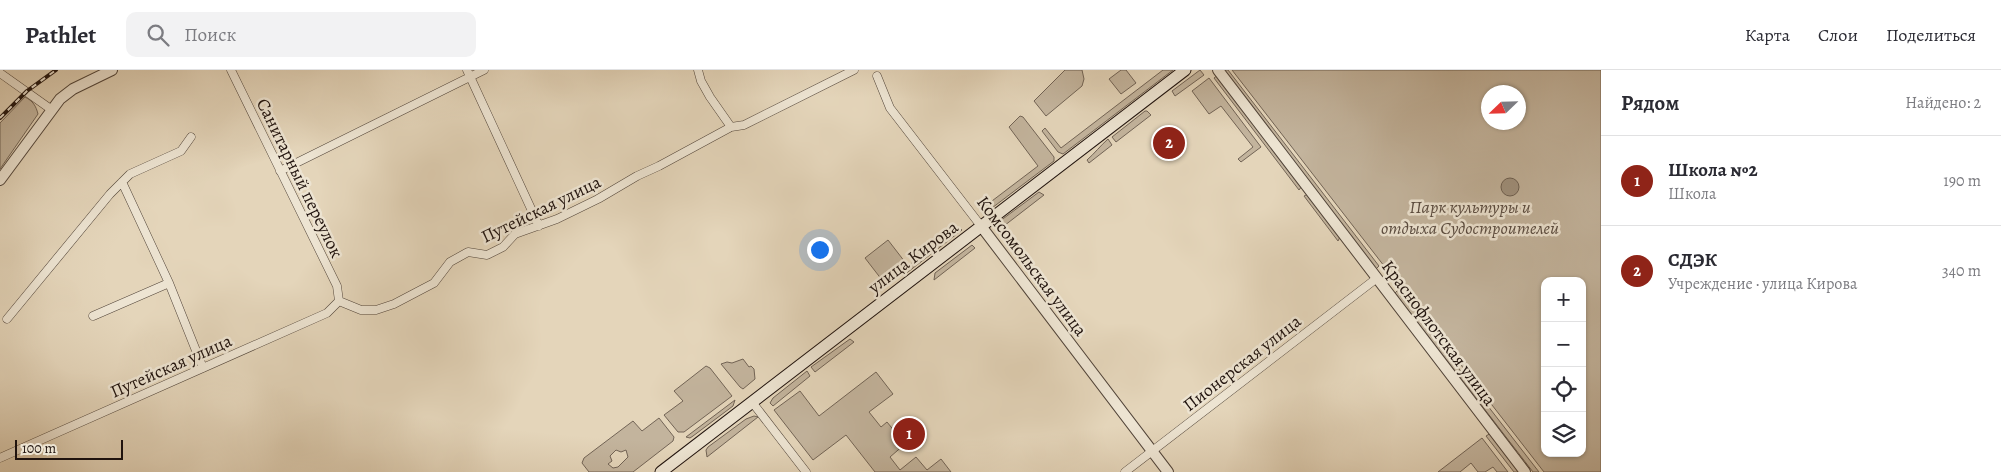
<!DOCTYPE html>
<html lang="ru">
<head>
<meta charset="utf-8">
<style>
  body { margin:0; font-family:Alegreya,serif; background:#f2f2f3; color:#2b2b33 }
  .controls { position:absolute; right:15px; bottom:15px; display:grid; overflow:hidden; border-radius:10px; box-shadow:0 1px 4px #0004 }
  .controls button { width:45px; height:45px; display:grid; place-items:center; padding:0; border:0; border-bottom:1px solid #e1e1e2; background:#fff; color:#2b2b33; font:25px sans-serif }
  .compass { position:absolute; left:1481px; top:15px; width:45px; height:45px; border-radius:50%; background:#fff; box-shadow:0 1px 4px #0004; rotate:247deg }
  .scale { position:absolute; left:15px; bottom:12px; width:108px; box-sizing:border-box; padding-left:5px; border:2px solid #20130e; border-top:0; font-size:14px; line-height:18px; white-space:nowrap; color:#20130e; -webkit-text-stroke:4px #ede4d2; paint-order:stroke }
  .you { position:absolute; left:819px; top:179px; width:18px; height:18px; margin:-12px; border:4px solid #fff; border-radius:50%; background:#1a73e8; box-shadow:0 0 0 8px #1a73e833 }
  .badge { display:grid; place-items:center; width:32px; height:32px; border-radius:50%; background:#8f2418; color:#fff; font-size:16px; font-weight:700 }
  .pin { position:absolute; translate:-50% -50%; border:2px solid #fff; box-shadow:0 1px 5px #0006 }
  .list { margin:0; padding:0; list-style:none }
  h2 { display:flex; justify-content:space-between; align-items:center; height:65px; margin:0; padding:0 20px; font-size:21px }
  h2 small { font-size:16px; font-weight:400; color:#7c7c81 }
  .list li { display:grid; grid-template-columns:32px 1fr auto; gap:15px; align-items:center; box-sizing:border-box; height:90px; padding:0 20px; border-top:1px solid #e1e1e2 }
  .list b { display:block; font-size:19px; white-space:nowrap }
  .list p { margin:0; font-size:16px; white-space:nowrap; color:#7c7c81 }
  .list em { font-size:16px; font-style:normal; color:#7c7c81 }
  .icon { flex:none; width:28px; height:28px; fill:none; stroke:currentColor; stroke-width:2; stroke-linecap:round; stroke-linejoin:round }
  .map { position:relative; flex:none; width:1601px; height:402px; overflow:hidden }
  header { display:flex; align-items:center; gap:30px; box-sizing:border-box; height:70px; padding:0 25px; background:#fff; border-bottom:1px solid #e1e1e2 }
  header strong { font-size:24px }
  nav { display:flex; gap:28px; margin-inline-start:auto; font-size:18px }
  .search { width:350px; height:45px; background:#f2f2f3; display:flex; align-items:center; gap:12px; box-sizing:border-box; padding:0 18px; border-radius:10px; color:#7c7c81; font-size:19px }
  main { display:flex }
  aside { flex:1; background:#fff }
  .map>svg:first-child { display:block }
  .green { fill:#c3b49d; stroke:#726456; fill-rule:evenodd }
  .water { fill:#a19380; stroke:#6d6052 }
  .lines { fill:none; stroke-linecap:round; stroke-linejoin:round }
  .minor-casing { stroke:#514439; stroke-width:9 }
  .tertiary-casing { stroke:#514439; stroke-width:12 }
  .secondary-casing { stroke:#20130e; stroke-width:13 }
  .minor { stroke:#ede4d2; stroke-width:8 }
  .tertiary { stroke:#ede4d2; stroke-width:10 }
  .secondary { stroke:#ede4d2; stroke-width:11 }
  .rail-casing { stroke:#20130e; stroke-width:4 }
  .rail { stroke:#ede4d2; stroke-width:2; stroke-dasharray:5.5; stroke-linecap:butt }
  .labels { text-anchor:middle; dominant-baseline:central; stroke-width:5; stroke-linejoin:round; paint-order:stroke }
  .street-label { font-size:18px; fill:#20130e; stroke:#ede4d2 }
  .park-label { font-size:18px; font-style:italic; fill:#594b40; stroke:#ede4d2 }
</style>
</head>
<body>
<header>
<strong>Pathlet</strong>
<div class="search"><svg class="icon" aria-label="search" viewBox="0 0 24 24"><circle cx="10" cy="10" r="6"/><path d="M15 15l6 6"/></svg>Поиск</div>
<nav><a>Карта</a><a>Слои</a><a>Поделиться</a></nav>
</header>
<main>
<div class="map">
<svg width="1601" height="402" viewBox="0 0 1601 402">
  <rect width="100%" height="100%" fill="#e4d5ba"/>
  <filter id="stains"><feTurbulence type="fractalNoise" baseFrequency=".004" numOctaves="4"/><feColorMatrix values="0 0 0 0 .2 0 0 0 0 .09 0 0 0 0 .02 0 0 0 .5 -.17"/></filter>
  <radialGradient id="worn" r=".72"><stop offset=".6" stop-color="#630" stop-opacity="0"/><stop offset="1" stop-color="#630" stop-opacity=".3"/></radialGradient>
  <path class="green" d="M1065 0H1082L1084 9 1082 16 1046 46 1034 31Z
    M1121 0H1126L1136 13 1121 24 1109 9Z
    M1163 0H1173L1063 84 1058 82 1042 61 1045 58 1061 78Z
    M1200 0 1204 5 1175 26 1172 21Z
    M1225 0H1228L1379 196 1376 199 1223 2Z
    M1232 0H1601V402H1544ZM1488 22H1518V52H1488ZM1545 211H1582V383H1545Z
    M1219 4 1302 116 1299 120 1214 8Z
    M1209 8 1261 77 1241 92 1238 89 1253 77 1221 36 1209 44 1192 21Z
    M25 27C33 31 36 36 38 44L0 99V53Z
    M1145 41H1147L1151 45 1116 72 1112 67Z
    M1020 46 1023 47 1054 87V91L988 141 984 137 1038 96 1009 57Z
    M1108 69 1112 75 1089 93 1087 90C1095 83 1100 76 1108 69Z
    M1039 122 1044 125 1000 159 996 154Z
    M1308 124 1340 167 1338 171 1304 126Z
    M959 157 962 160 904 205H896Z
    M888 170 905 192 882 210 865 188Z
    M972 175 975 178 934 210 935 203Z
    M1398 220 1539 402H1533L1395 223Z
    M850 269 854 272 815 302 811 297Z
    M743 289 749 297 751 296 754 299 755 309 743 319 740 317 721 294 727 292 732 293Z
    M706 296 710 298 732 326 684 362H678L664 345 683 331 674 321Z
    M807 301 810 306 773 336 770 333 773 328Z
    M876 302 893 324 869 342 881 357 887 352 905 374 890 387 900 400 916 387 927 400 941 389 951 402H875L846 365 813 390 774 340 800 321 819 346Z
    M735 330 733 336 693 366 690 368 686 367Z
    M754 346 758 347 707 387 706 380 708 377 746 349Z
    M659 348 674 367 673 371 633 402H589L582 393 584 388 633 351 642 361ZM616 380 621 382 626 380 628 387 618 397 613 398 608 394 612 391 610 386Z
    M1491 363 1520 402H1514L1486 366Z
    M1482 368 1508 402H1497L1493 397 1485 402H1478L1471 393 1460 402H1438Z"/>
  <path class="water" d="M1501 117a9 9 0 1 1 18 0a9 9 0 1 1-18 0Z"/>
  <g class="lines">
    <defs>
      <path id="minor" d="M231 0 337 216 339 231
        M467 0 539 156
        M698 0 701 11 710 27 731 57
        M0 3 52 40
        M877 6 890 38 981 156
        M280 101 484 0
        M122 112 169 213 203 298
        M339 231 361 240H376L394 234 434 213 450 192 468 182 487 185 503 177 515 164 557 149 598 129 637 106 659 96 731 57 744 55 854 0
        M93 246 169 213
        M7 249 110 124 130 104 181 81 191 67
        M752 332 806 402
        M0 388 327 243 339 231
        M1125 402 1377 208"/>
      <path id="tertiary" d="M1218 0 1525 402
        M0 110 60 29 73 19 112 0
        M981 156 1168 402"/>
      <path id="secondary" d="M661 402 1185 0"/>
    </defs>
    <use href="#minor" class="minor-casing"/>
    <use href="#tertiary" class="tertiary-casing"/>
    <use href="#secondary" class="secondary-casing"/>
    <use href="#minor" class="minor"/>
    <use href="#tertiary" class="tertiary"/>
    <use href="#secondary" class="secondary"/>
    <defs>
      <path id="rail" d="M0 48 27 21 56 0"/>
    </defs>
    <use href="#rail" class="rail-casing"/>
    <use href="#rail" class="rail"/>
  </g>
  <g class="labels">
    <g class="street-label">
      <text transform="translate(300 108) rotate(64)">Санитарный переулок</text>
      <text transform="translate(541 139) rotate(-26)">Путейская улица</text>
      <text transform="translate(913 187) rotate(-37)">улица Кирова</text>
      <text transform="translate(1032 196) rotate(53)">Комсомольская улица</text>
      <text transform="translate(1439 263) rotate(53)">Краснофлотская улица</text>
      <text transform="translate(1242 293) rotate(-38)">Пионерская улица</text>
      <text transform="translate(171 296) rotate(-24)">Путейская улица</text>
    </g>
    <g class="park-label">
      <text x="1470" y="137">Парк культуры и<tspan x="1470" dy="21">отдыха Судостроителей</tspan></text>
    </g>
  </g>
  <rect width="100%" height="100%" filter="url(#stains)"/>
  <rect width="100%" height="100%" fill="url(#worn)"/>
</svg>
<div class="controls">
<button>+</button>
<button>−</button>
<button><svg class="icon" aria-label="locate" viewBox="0 0 24 24"><circle cx="12" cy="12" r="6"/><path d="M12 2v4M12 18v4M2 12h4M18 12h4"/></svg></button>
<button><svg class="icon" aria-label="layers" viewBox="0 0 24 24"><path d="M12 4l9 5-9 5-9-5zM3 14l9 5 9-5"/></svg></button>
</div>
<svg class="compass" viewBox="-18 -18 36 36"><path d="M0-13l5 13h-10z" fill="#e53935"/><path d="M0 13l5-13h-10z" fill="#7c7c81"/></svg>
<div class="scale">100 m</div>
<div class="you"></div>
<div class="pin badge" style="left:909px;top:364px">1</div>
<div class="pin badge" style="left:1169px;top:73px">2</div>
</div>
<aside>
<h2>Рядом<small>Найдено: 2</small></h2>
<ul class="list">
<li><span class="badge">1</span><div><b>Школа №2</b><p>Школа</p></div><em>190 m</em></li>
<li><span class="badge">2</span><div><b>СДЭК</b><p>Учреждение · улица Кирова</p></div><em>340 m</em></li>
</ul>
</aside>
</main>
</body>
</html>
